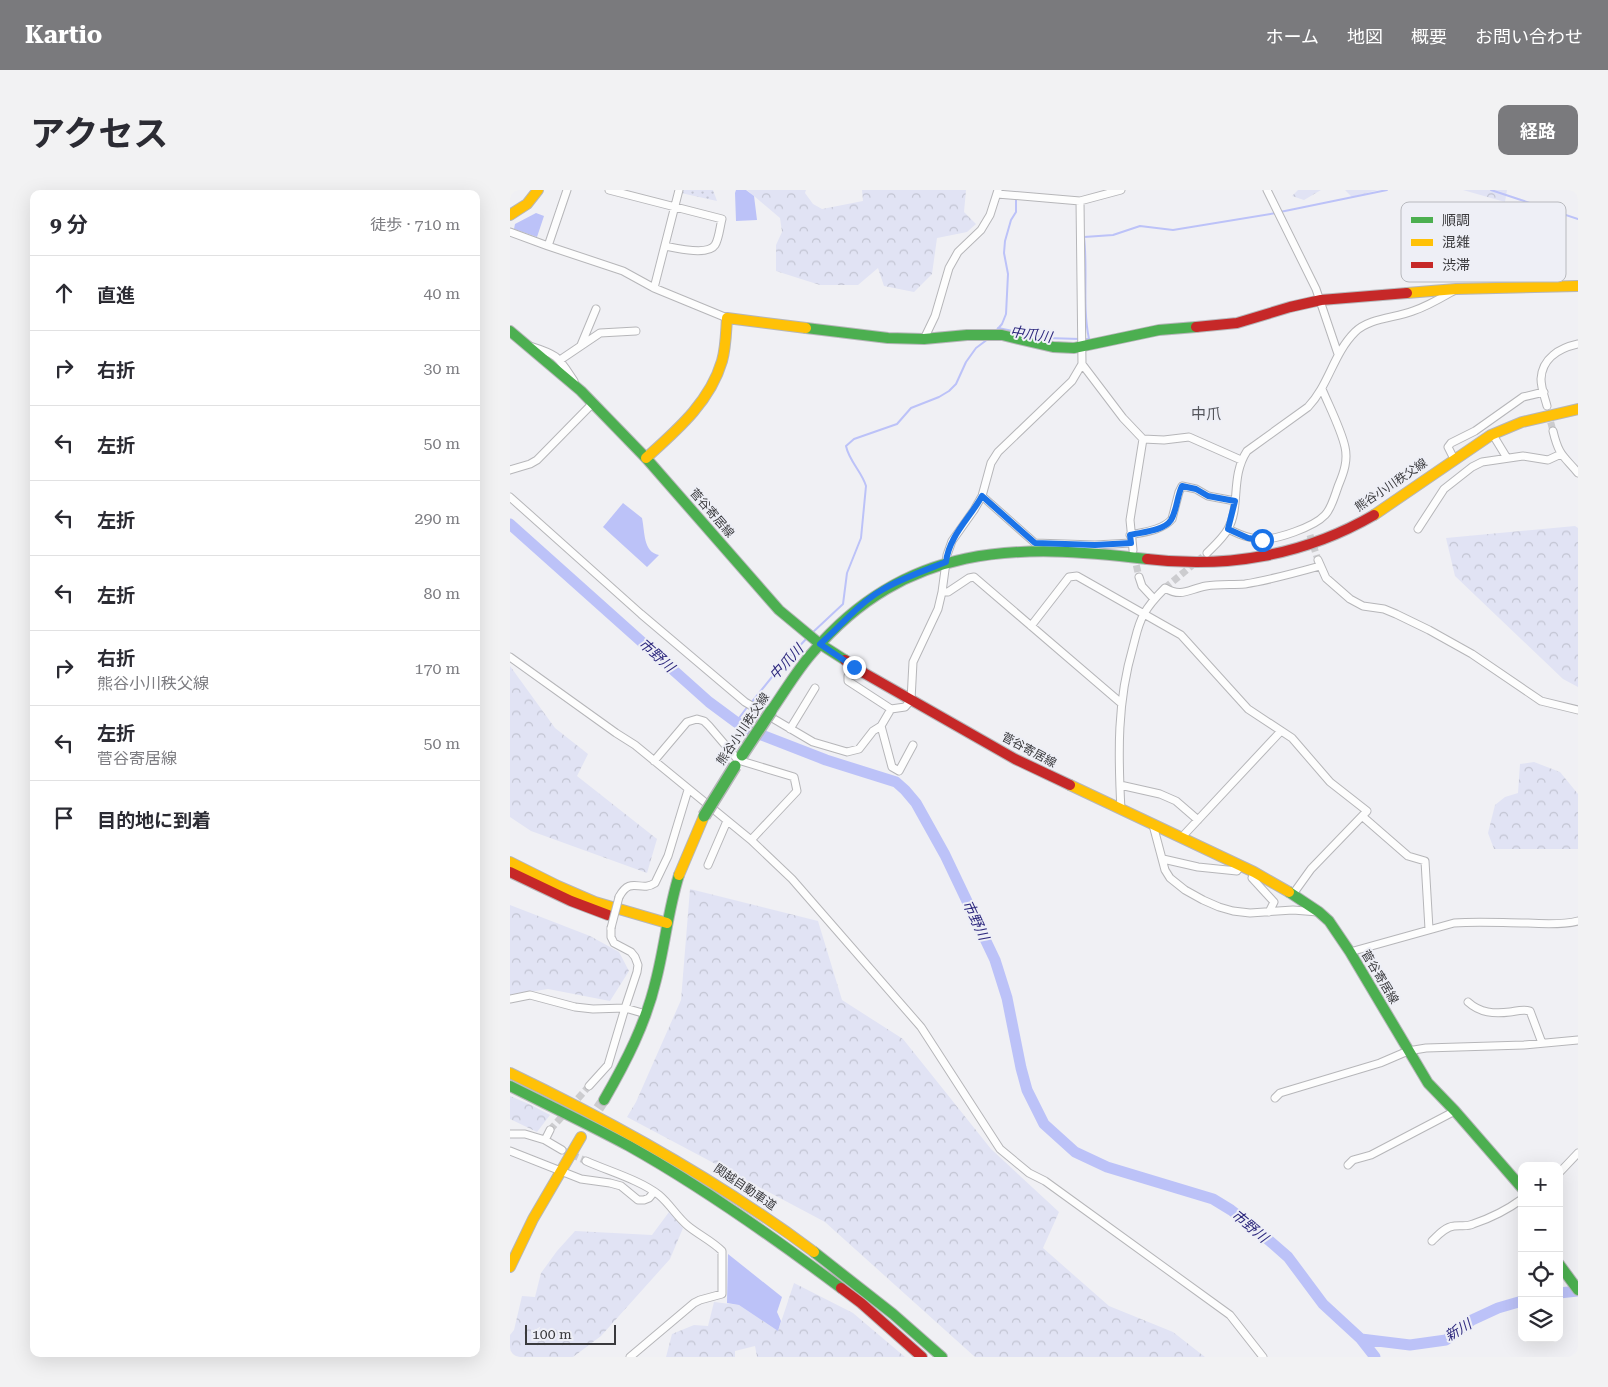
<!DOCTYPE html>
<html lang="ja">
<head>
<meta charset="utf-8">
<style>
  body { margin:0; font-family:"Roboto Serif","Noto Sans JP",serif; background:#f2f2f3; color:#2b2b33 }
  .controls { position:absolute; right:15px; bottom:15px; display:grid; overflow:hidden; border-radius:10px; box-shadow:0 5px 20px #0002 }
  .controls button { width:45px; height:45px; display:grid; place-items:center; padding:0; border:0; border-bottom:1px solid #e1e1e2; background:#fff; color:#2b2b33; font:25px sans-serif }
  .scale { position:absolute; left:15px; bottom:12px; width:91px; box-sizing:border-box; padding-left:5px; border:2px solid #3a3a3d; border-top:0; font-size:14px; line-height:18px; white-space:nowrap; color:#3a3a3d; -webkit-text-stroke:4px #eeeff6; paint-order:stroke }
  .stop { position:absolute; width:15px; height:15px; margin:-11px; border:4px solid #1a73e8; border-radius:50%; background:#fff }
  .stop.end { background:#1a73e8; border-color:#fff; box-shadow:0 1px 5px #0008 }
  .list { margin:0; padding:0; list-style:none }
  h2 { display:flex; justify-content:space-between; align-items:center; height:65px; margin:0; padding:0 20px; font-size:21px }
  h2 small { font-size:16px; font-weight:400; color:#7c7c81 }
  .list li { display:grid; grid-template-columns:32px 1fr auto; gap:15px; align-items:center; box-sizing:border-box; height:75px; padding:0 20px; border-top:1px solid #e1e1e2 }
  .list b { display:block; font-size:19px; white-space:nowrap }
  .list p { margin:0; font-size:16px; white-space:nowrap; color:#7c7c81 }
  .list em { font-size:16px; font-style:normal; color:#7c7c81 }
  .icon { flex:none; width:28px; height:28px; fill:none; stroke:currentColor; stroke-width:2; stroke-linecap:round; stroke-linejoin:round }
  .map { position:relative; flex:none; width:1068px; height:1167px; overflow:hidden; border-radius:10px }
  header { display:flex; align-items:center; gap:30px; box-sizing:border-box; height:70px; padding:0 25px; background:#7a7a7d; color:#fff }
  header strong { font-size:24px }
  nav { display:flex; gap:28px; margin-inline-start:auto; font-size:18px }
  .intro { display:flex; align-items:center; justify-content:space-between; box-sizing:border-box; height:120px; padding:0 30px }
  h1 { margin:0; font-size:35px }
  .button { padding:12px 22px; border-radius:10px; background:#7a7a7d; color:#fff; font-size:18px; font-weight:700 }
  main { display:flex; gap:30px; padding:0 30px }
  aside { flex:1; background:#fff; border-radius:10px; box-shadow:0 5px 20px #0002 }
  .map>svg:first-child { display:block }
  .forest { fill:url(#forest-crowns) }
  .park { fill:url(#park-dots) }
  .water { fill:#bcc2f8 }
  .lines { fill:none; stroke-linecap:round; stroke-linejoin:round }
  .stream { stroke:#bcc2f8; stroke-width:2 }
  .river { stroke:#bcc2f8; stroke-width:11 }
  .street-tunnel { stroke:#cccccf; stroke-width:7; stroke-dasharray:7 3.5; stroke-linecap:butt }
  .primary-tunnel { stroke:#cccccf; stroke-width:11; stroke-dasharray:11 5.5; stroke-linecap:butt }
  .street-casing { stroke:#b6b6b9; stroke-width:9 }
  .fast-casing { stroke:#b6b6b9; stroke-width:12 }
  .slow-casing { stroke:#b6b6b9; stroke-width:12 }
  .jam-casing { stroke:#b6b6b9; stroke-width:12 }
  .street { stroke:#fdfdfd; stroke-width:7 }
  .fast { stroke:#4caf50; stroke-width:10 }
  .slow { stroke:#ffc107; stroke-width:10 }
  .jam { stroke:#c62828; stroke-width:10 }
  .street-bridge-casing { stroke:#b6b6b9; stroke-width:9; stroke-linecap:butt }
  .fast-bridge-casing { stroke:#b6b6b9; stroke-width:14; stroke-linecap:butt }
  .street-bridge { stroke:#fdfdfd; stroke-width:7 }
  .fast-bridge { stroke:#4caf50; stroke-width:11 }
  .route { stroke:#1a73e8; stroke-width:6 }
  .labels { text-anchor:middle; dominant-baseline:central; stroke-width:4; stroke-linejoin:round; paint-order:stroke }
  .street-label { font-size:12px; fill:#3a3a3d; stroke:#eeeff6 }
  .water-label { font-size:14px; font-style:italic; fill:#2e297e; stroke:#eeeff6 }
  .quarter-label { font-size:15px; fill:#55565c; stroke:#eeeff6 }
  .key { fill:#eeeff6; stroke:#b8b9be; stroke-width:1 }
  .key-label { font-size:14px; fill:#3a3a3d }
</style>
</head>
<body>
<header>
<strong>Kartio</strong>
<nav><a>ホーム</a><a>地図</a><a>概要</a><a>お問い合わせ</a></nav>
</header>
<div class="intro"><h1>アクセス</h1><a class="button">経路</a></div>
<main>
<aside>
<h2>9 分<small>徒歩 · 710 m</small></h2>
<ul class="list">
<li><svg class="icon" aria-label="ahead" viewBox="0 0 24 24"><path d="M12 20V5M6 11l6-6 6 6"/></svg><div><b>直進</b></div><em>40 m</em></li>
<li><svg class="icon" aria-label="right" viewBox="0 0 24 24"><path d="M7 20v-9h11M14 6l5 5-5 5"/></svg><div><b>右折</b></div><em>30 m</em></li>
<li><svg class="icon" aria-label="left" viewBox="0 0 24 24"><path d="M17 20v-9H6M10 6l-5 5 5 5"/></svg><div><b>左折</b></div><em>50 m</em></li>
<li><svg class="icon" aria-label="left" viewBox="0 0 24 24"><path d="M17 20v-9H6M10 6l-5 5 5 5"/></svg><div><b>左折</b></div><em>290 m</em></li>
<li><svg class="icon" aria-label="left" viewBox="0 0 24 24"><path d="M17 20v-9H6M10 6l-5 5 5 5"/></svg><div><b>左折</b></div><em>80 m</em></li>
<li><svg class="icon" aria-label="right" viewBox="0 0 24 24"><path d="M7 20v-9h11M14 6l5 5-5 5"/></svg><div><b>右折</b><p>熊谷小川秩父線</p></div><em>170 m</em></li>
<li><svg class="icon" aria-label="left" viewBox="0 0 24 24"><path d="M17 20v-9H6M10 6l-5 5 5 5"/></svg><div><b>左折</b><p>菅谷寄居線</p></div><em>50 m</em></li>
<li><svg class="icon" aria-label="arrive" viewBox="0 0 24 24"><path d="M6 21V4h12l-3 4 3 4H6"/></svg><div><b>目的地に到着</b></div></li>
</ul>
</aside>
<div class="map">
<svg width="1068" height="1167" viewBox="0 0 1068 1167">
  <defs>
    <pattern id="forest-crowns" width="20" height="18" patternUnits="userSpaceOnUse" patternTransform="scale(1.25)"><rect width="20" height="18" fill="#e1e3f4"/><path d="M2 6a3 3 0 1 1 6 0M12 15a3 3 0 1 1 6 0" fill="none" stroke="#c2c4d2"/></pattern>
    <pattern id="park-dots" width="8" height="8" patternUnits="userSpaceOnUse" patternTransform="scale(1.25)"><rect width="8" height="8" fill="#e1e3f4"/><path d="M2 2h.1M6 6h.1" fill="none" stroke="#c2c4d2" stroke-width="1.8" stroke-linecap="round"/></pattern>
  </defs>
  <rect width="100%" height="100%" fill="#f0f0f4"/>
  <path class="forest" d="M237 0H296L295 3 303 14 312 19 353 11 352 0H456L454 22 466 34 457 42 427 48 422 84 404 102 374 96 368 78 348 95H310L266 81V55L272 42 270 28Z
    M788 0H811L794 10 782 6Z
    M835 0H868L842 7Z
    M953 0H997L995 12Z
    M1065 336 1068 338V497L1053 489 945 386 936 348Z
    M0 476 45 538 78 564 67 586 147 649 137 683 21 641 0 627Z
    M1024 572 1050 582 1068 604V659H984L978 643 985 615 995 607 1008 603 1010 574Z
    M180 699 308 731 332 810 393 849 481 959 549 1022 533 1058 599 1116 663 1142 695 1167H465L315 1032 117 927 126 912 171 810Z
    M0 715 80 746 109 762 119 781 100 811 38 799 0 805Z
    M0 906 21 915 40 925 27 942 0 929Z
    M159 1022 173 1038 160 1069 91 1146 63 1167H0V1145L4 1140 12 1106 25 1107 31 1083 47 1061 65 1041 142 1045Z
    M284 1093 343 1123 395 1167H247L245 1156 225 1161V1167H156L162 1144 184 1135 198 1136 204 1112 229 1115 268 1141Z"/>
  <path class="park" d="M171 0H203L207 11 171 3Z"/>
  <path class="water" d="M226 0H236L244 6 247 30 226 31 225 3Z
    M26 23 34 26 27 47 4 39 5 34Z
    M113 313 132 328C135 342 133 362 149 365L137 377 93 337Z
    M218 1064 272 1107 267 1122 271 1131 268 1141 229 1115 217 1113Z"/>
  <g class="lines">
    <path class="stream" d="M981 0 1068 29
      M770 22 877 0
      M488 138 537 148 570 149
      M485 142 492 134 496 124 498 84 494 63 495 51 501 30 506 22V8
      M575 149H579C572 116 578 81 574 47L603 45 630 36 663 40 766 23
      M302 443 333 414 337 383 351 348 356 296C352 282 339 271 336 256L344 249 387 234 401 218 429 207 439 201 446 194 456 172 466 158 478 149
      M241 513 270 477 297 448
      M226 532 238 516"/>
    <path class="river" d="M0 334 199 512 226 532 249 544 316 570 386 592 395 600 406 613 435 665 485 770 497 808 511 878 517 900 534 934 565 962 597 977 703 1009 721 1020 747 1040 778 1067 813 1114 851 1149 865 1167
      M1049 1103 1068 1101
      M851 1149 900 1155 936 1150 962 1130 988 1118 1012 1111"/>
    <path class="street-tunnel" d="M1038 222 1043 241
      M800 345 808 370
      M624 365 629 387
      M655 398 697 363
      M40 940 79 896
      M52 960 76 971"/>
    <path class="primary-tunnel" d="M79 932 94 910"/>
    <defs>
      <path id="street" d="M99 0 212 29C210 36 209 49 205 55 198 66 165 58 155 56
        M757 0 806 99 828 164
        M487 4 570 11 611 0
        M0 42 38 56 113 81 144 98 217 128
        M38 56 57 0
        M144 98 169 0
        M414 149 425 126 439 78 448 62 471 40 480 25 488 0
        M71 155 86 119
        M20 156C49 165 48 167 64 191
        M50 170 90 143 126 141
        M572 174 613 228 633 249 654 250 679 247 731 270
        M1037 216C1035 208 1031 198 1031 189 1032 168 1050 158 1068 154
        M1043 241C1049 266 1053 265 1068 283
        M983 245 997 268
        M944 269 938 257 941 253 965 241 1013 207 1034 202
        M0 280 20 274 27 270 83 213
        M472 306 525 353 585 355 621 353
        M0 307 131 424 235 512 303 552 337 562 349 559 363 541 371 536 381 519 395 517 401 510 403 472 428 419 432 402 437 365 442 351 464 320 472 306 481 273 488 262 562 191 572 174 570 11
        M718 339C729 344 739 349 751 349 766 350 804 337 815 325 822 318 825 304 829 294 834 282 838 270 835 257 831 239 819 216 812 199
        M908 339 934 299 962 277 972 272 1013 266 1038 270 1051 264
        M620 345C634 342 653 340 662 329L669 302 672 296 686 299 698 306 725 311
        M623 360 620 330 633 249
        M697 363C704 356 713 348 718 339 731 316 720 287 737 261L798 217C819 195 823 164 845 142 859 128 885 128 903 121 918 116 931 108 945 100
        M808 370 816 388 840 409 853 416 874 419 886 424 919 440 962 464 1031 511 1068 520
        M629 387 632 396 644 409
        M432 402H438L459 388 464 387 611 513
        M521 436 559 387 567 386 671 445 738 519 782 548 820 592 857 621 801 679 783 704
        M0 467 106 543 125 555 241 650 282 689 411 837 490 959 519 983 535 991 720 1125 753 1167
        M344 477 338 486V491L381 519
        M371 536 382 577 389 581 403 555
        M280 539 305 498
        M144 571 177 532 187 529 194 531 199 536 228 570 284 587 287 601 241 650
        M610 595 650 604 666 611 688 630
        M611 620C608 563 607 512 623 457 626 446 628 434 634 424 639 414 647 406 655 398 672 408 679 399 696 396 709 394 722 395 735 394 760 390 785 383 810 376
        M852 626 898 666 915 671 919 739
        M643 635 655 680 660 688 675 700 693 710 709 717 723 721 740 723 783 720 808 722
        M671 648 771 541
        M653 669 688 677 727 681 730 676
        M198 675 217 631
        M744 682 742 688 764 712 759 722
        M109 707C121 685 130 703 145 693L158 666 178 600
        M840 762 944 733C969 731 993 733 1018 733 1034 734 1052 735 1068 731
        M0 809 20 805 65 817 83 819 115 818 136 824
        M958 812C970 823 984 824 1000 822 1007 821 1013 819 1020 821L1032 853
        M79 896 98 875 115 818 127 782 128 775 125 767 121 762 104 753 101 747V738
        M765 908 770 903 870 873 898 861 916 858 1014 855 1068 850
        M0 944H15L35 950 40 940
        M35 950 52 960
        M0 961 71 989 100 993 111 996 128 1010H134L139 1008 144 1002
        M76 971C98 981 130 990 149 1005 160 1014 167 1027 178 1036 189 1045 202 1051 212 1061V1104L190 1110 184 1113 120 1167
        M838 975 843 970 861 965 945 921
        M1049 983 1068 963
        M922 1051C928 1045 935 1037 944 1036 951 1035 957 1037 963 1034 981 1028 997 1020 1012 1009"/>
      <path id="fast" d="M296 138 378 148 414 149 457 145H492L543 157 564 158 649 140 686 137
        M0 141 71 201 136 268 269 420 310 454 335 470
        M261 521C275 501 287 480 303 462 396 353 506 353 637 369
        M779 702 809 722 819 731 840 762 918 893 945 921 1012 998
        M0 896C40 916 80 935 119 956 194 998 263 1047 331 1098
        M94 910C116 872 136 833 146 790 155 755 158 720 169 685
        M304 1062 383 1124 432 1167
        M1049 1074 1068 1100"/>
      <path id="slow" d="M0 25 17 14 28 0
        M897 103 946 99 1068 96
        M136 268C167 240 200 212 212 171 216 157 216 142 217 128L296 138
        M864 325 981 245 1012 232 1068 219
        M560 595 744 682 779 702
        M0 672 48 696 85 712 157 733
        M169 685 194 626
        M0 883C106 934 209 991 304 1062
        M0 1077 23 1029 71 947"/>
      <path id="jam" d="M686 137 727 133 780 117 811 110 897 103
        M637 369C717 379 795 365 864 325
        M335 470 354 483 505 569 560 595
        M0 682 61 711 98 725
        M331 1098 351 1113 412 1167"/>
    </defs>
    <use href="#street" class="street-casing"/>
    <use href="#fast" class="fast-casing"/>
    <use href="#slow" class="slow-casing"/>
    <use href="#jam" class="jam-casing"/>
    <use href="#street" class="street"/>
    <use href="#fast" class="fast"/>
    <use href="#slow" class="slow"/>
    <use href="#jam" class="jam"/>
    <defs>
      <path id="street-bridge" d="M101 738 109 707"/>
      <path id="fast-bridge" d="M232 565 261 521
        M194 626 225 576"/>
    </defs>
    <use href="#street-bridge" class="street-bridge-casing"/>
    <use href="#fast-bridge" class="fast-bridge-casing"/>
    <use href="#street-bridge" class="street-bridge"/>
    <use href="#fast-bridge" class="fast-bridge"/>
  </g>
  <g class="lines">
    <path class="route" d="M344 477 310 454C330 437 348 414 372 400 392 388 414 381 436 372 439 346 460 328 472 306L525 353 585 355 621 353 620 345C632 342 654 341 661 330 667 320 667 306 672 296L686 299 698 306 725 311 718 339 738 348 752 350"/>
  </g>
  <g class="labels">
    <g class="street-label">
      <text transform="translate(881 295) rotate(-34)">熊谷小川秩父線</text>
      <text transform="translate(202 323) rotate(49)">菅谷寄居線</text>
      <text transform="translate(233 539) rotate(-56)">熊谷小川秩父線</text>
      <text transform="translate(519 560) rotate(28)">菅谷寄居線</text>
      <text transform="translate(870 787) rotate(59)">菅谷寄居線</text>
      <text transform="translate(235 997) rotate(34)">関越自動車道</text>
    </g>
    <g class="water-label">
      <text transform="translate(521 144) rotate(9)">中爪川</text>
      <text transform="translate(147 465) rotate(42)">市野川</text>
      <text transform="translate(276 472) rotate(-47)">中爪川</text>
      <text transform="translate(466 730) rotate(65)">市野川</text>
      <text transform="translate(740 1036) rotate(40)">市野川</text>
      <text transform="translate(948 1140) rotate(-31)">新川</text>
    </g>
    <g class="quarter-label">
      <text x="696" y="224">中爪</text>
    </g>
  </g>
  <rect x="891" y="12" width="165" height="80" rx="8" class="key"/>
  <rect x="901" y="27" width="22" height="6" fill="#4caf50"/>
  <rect x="901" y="49" width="22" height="7" fill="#ffc107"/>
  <rect x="901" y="72" width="22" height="6" fill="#c62828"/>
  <g class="key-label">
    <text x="932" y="35">順調</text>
    <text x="932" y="57">混雑</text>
    <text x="932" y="80">渋滞</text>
  </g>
</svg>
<div class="controls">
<button>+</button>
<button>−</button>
<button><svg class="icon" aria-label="locate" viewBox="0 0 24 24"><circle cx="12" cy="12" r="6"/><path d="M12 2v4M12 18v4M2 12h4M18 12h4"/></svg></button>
<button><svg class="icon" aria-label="layers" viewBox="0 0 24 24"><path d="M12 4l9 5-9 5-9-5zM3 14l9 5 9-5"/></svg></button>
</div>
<div class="scale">100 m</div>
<div class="stop" style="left:752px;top:350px"></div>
<div class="stop end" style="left:344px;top:477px"></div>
</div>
</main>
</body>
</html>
